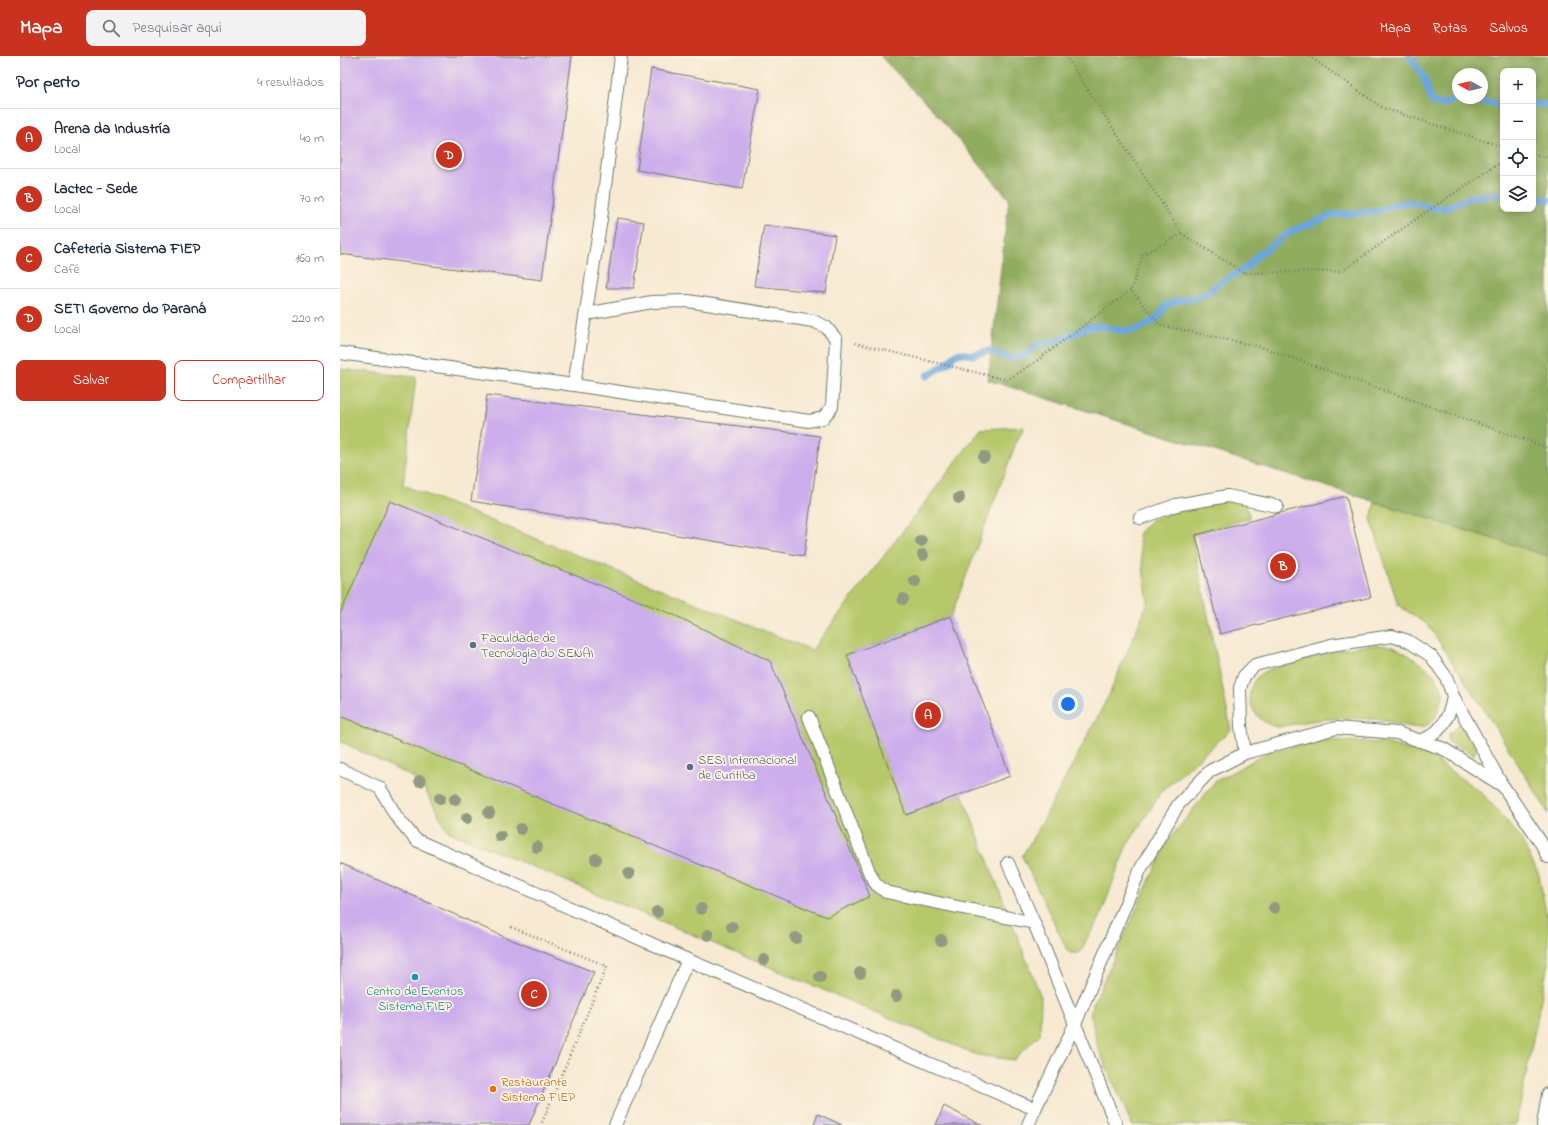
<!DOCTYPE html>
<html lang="pt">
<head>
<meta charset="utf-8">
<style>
  body { margin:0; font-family:"Indie Flower",sans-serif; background:#f2f2f3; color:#1f2937 }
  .controls { position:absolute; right:12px; top:12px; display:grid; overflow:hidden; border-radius:8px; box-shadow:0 2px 10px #0003 }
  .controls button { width:36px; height:36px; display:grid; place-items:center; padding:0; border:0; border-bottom:1px solid #e0e1e3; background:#fff; color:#1f2937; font:20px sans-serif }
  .compass { position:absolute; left:1112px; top:12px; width:36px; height:36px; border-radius:50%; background:#fff; box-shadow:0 2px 10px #0003; rotate:278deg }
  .you { position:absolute; left:728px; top:648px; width:14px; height:14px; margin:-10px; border:3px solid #fff; border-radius:50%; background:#1a73e8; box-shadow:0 0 0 6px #1a73e833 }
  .badge { display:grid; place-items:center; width:26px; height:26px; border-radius:50%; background:#c8321e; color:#fff; font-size:13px; font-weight:700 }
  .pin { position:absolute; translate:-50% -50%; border:2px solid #fff; box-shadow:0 1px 4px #0006 }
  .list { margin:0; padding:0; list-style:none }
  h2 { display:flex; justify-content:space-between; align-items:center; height:52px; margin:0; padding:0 16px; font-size:17px }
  h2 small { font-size:13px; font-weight:400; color:#747a83 }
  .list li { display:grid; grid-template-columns:26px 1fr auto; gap:12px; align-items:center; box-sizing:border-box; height:60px; padding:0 16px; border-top:1px solid #e0e1e3 }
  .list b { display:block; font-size:15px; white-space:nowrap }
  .list p { margin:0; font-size:13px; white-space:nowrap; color:#747a83 }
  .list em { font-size:13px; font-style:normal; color:#747a83 }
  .actions { display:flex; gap:8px; padding:12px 16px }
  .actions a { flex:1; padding:9px 0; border:1px solid #c8321e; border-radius:8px; text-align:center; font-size:14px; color:#c8321e }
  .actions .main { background:#c8321e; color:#fff }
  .icon { flex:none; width:22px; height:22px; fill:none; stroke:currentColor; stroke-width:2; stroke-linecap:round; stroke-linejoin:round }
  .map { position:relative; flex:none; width:1208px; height:1069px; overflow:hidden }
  header { display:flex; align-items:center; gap:24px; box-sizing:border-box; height:56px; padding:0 20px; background:#c8321e; color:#fff }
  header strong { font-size:19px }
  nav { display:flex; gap:22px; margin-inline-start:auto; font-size:14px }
  .search { width:280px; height:36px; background:#f2f2f3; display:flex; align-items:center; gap:10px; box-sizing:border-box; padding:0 14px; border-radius:8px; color:#747a83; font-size:15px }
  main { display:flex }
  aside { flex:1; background:#fff }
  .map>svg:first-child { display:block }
  .green { fill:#b6c86b; stroke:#6a8250 }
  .forest { fill:#90ac5f; stroke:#58744a; fill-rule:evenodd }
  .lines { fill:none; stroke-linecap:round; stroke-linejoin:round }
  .stream { stroke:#6ba6db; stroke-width:7 }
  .building { fill:#cdaeec }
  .service-casing { stroke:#6b796b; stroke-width:14 }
  .path { stroke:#6b796b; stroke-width:2.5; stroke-dasharray:1 3; stroke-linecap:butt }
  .service { stroke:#fff; stroke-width:12 }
  .tree { fill:#919a81 }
  .service-dot { fill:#5c6f8a; stroke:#fcf5e5; stroke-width:1.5 }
  .culture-dot { fill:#0f9aa8; stroke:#fcf5e5; stroke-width:1.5 }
  .food-dot { fill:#e8710a; stroke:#fcf5e5; stroke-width:1.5 }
  .labels { text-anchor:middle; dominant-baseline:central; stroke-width:3.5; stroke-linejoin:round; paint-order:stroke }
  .service-label { font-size:13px; fill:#4e5e75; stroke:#fcf5e5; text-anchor:start }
  .culture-label { font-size:13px; fill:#0d838f; stroke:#fcf5e5 }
  .food-label { font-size:13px; fill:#c56008; stroke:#fcf5e5; text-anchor:start }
</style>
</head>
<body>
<header>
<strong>Mapa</strong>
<div class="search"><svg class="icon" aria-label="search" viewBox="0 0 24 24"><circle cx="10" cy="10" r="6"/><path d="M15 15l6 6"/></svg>Pesquisar aqui</div>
<nav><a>Mapa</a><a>Rotas</a><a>Salvos</a></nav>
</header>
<main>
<aside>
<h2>Por perto<small>4 resultados</small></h2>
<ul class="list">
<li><span class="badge">A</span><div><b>Arena da Industría</b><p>Local</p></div><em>40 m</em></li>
<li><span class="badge">B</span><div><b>Lactec - Sede</b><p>Local</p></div><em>70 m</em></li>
<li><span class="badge">C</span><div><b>Cafeteria Sistema FIEP</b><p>Café</p></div><em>160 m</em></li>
<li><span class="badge">D</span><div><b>SETI Governo do Paraná</b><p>Local</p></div><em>220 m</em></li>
</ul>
<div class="actions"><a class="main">Salvar</a><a>Compartilhar</a></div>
</aside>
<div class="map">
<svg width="1208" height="1069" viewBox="0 0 1208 1069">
  <rect width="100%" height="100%" fill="#fcf5e5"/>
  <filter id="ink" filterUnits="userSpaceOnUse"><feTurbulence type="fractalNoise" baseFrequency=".025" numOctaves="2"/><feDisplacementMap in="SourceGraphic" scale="8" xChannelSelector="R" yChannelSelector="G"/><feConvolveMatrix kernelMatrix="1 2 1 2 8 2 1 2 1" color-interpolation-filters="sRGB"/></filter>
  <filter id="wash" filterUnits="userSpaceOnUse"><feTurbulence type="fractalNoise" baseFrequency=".012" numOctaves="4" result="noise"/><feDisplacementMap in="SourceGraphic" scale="16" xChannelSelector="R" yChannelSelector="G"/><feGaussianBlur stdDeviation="0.9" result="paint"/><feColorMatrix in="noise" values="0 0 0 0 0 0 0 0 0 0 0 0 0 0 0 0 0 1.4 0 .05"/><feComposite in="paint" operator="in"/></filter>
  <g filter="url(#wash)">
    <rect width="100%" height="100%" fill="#f7e9d2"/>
    <path class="green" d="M0 313 76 321 63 429 472 594 641 373 684 371 676 387 611 560 507 599 566 758 622 738 701 941 700 978 674 1004 637 999 108 775 80 725 0 685Z
      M883 443 904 445 910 462 852 479 891 674 822 735 786 791 759 864 746 884 742 895 737 897H730L727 894 682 800 705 761 769 639 808 546 798 478 811 464 840 454Z
      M1035 446 1208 500V758L1204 750 1145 655 1088 569 1058 549 1031 463Z
      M1028 589C1037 589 1047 589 1055 592 1072 600 1103 618 1103 640 1103 642 1101 646 1100 648 1098 655 1097 662 1090 667 1076 676 1061 668 1046 665 1012 659 974 663 940 671 911 669 897 632 925 615L994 595Z
      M1119 668 1124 670 1136 693 1134 699 1109 686 1108 683 1109 678Z
      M986 684 1045 687 1088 699 1142 737 1180 781 1199 819 1208 867V908L1176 1069H792L758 992 750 955 827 786 876 725 930 695Z"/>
    <path class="forest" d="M540 0H1208V500L648 324 669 143 594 55ZM1163 15H1193V153H1163ZM1118 18H1142V42H1118Z"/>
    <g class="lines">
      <path class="stream" d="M1070 0 1084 22 1092 46C1104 51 1108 47 1118 41
        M1134 42 1144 46 1163 49
        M1193 48 1208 49
        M1193 141 1208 144
        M587 320 609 306 613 300 620 297 633 299 650 295 672 303 686 299 695 290 721 284 747 271 758 270 785 275 799 273 816 263 821 258 825 250 839 244 854 242 865 238 881 226 901 215 907 211 919 198 952 175 992 159 1038 155 1057 148 1072 146 1092 152H1106L1131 141 1163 138"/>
    </g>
    <g id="blocks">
      <path class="building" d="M0 0H232L202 224 0 198Z
        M311 13 420 33 402 133 297 114Z
        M277 162 304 166 294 232H266Z
        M424 169 495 179 486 237 414 230Z
        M147 339 480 380 464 500 131 445Z
        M1006 440 1031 541 880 578 856 479Z
        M50 445 334 559 430 605 530 840 487 861 0 660V558Z
        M611 560 670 720 566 759 507 599Z
        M0 807 167 882 254 916 189 1069H0Z
        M604 1050 641 1069H596Z
        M478 1058 502 1069H474Z"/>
    </g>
  </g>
  <g filter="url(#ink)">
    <use href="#blocks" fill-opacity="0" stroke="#6b796b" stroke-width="1"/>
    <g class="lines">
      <defs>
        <path id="service" d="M0 297 234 329 469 365 483 362 492 351 496 283 486 271 473 265 348 245 312 246 246 258
          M234 329 261 163 281 0
          M800 462 836 449 888 440 937 450
          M469 661 530 818 536 828 546 836 694 867
          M1079 685C1101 679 1110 661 1113 640
          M905 697 901 670 900 632 904 620 915 609 991 589 1052 580 1068 585 1091 600 1106 621 1113 640 1162 729
          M0 713 40 732 56 760 76 784 348 904 695 1053 735 968 800 814 838 749 870 715 905 697 996 672 1057 677 1104 693 1163 730 1200 785 1208 801
          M668 807 694 867 776 1069
          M275 1069 348 904
          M688 1069 695 1053
          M1203 1069 1208 1038"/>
      </defs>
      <use href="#service" class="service-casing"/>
      <path class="path" d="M726 0 842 178 904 217 1002 215 1092 152 1163 105
        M969 0 1043 52 1163 91
        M1193 98 1208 101
        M842 178 803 198 791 234 820 269 921 291 1208 392
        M515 287 667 324 695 306 791 234
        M171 871 267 910 201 1069"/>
      <use href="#service" class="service"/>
    </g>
    <g class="tree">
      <circle cx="644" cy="401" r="6"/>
      <circle cx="619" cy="442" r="6"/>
      <circle cx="581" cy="485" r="6"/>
      <circle cx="583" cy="499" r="6"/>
      <circle cx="575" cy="525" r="6"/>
      <circle cx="563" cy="543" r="6"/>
      <circle cx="80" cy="725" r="6"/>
      <circle cx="100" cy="742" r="6"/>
      <circle cx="115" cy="743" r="6"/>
      <circle cx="149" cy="757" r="6"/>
      <circle cx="127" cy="762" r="6"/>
      <circle cx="181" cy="773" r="6"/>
      <circle cx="160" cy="780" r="6"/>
      <circle cx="197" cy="791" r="6"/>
      <circle cx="256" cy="803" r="6"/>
      <circle cx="289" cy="818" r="6"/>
      <circle cx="934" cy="852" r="6"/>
      <circle cx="361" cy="853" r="6"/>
      <circle cx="317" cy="856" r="6"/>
      <circle cx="392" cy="871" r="6"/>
      <circle cx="368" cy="879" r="6"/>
      <circle cx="456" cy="882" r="6"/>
      <circle cx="601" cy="884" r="6"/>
      <circle cx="424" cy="904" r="6"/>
      <circle cx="520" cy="917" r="6"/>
      <circle cx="480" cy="921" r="6"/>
      <circle cx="556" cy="940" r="6"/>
    </g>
  </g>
  <g class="service-dot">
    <circle cx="133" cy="589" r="4"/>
    <circle cx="350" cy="711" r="4"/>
  </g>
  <circle class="culture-dot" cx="75" cy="921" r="4"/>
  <circle class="food-dot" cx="153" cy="1033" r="4"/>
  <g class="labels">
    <g class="service-label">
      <text x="141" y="582">Faculdade de<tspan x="141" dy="15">Tecnologia do SENAI</tspan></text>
      <text x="358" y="704">SESI Internacional<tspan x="358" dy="15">de Curitiba</tspan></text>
    </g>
    <g class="culture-label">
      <text x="75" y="935">Centro de Eventos<tspan x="75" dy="15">Sistema FIEP</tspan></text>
    </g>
    <g class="food-label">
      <text x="161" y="1026">Restaurante<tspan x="161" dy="15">Sistema FIEP</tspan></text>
    </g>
  </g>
</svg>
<div class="controls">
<button>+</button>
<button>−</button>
<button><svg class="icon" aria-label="locate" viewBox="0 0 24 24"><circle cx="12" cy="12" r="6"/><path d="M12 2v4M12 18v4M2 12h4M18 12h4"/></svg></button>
<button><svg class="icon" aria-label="layers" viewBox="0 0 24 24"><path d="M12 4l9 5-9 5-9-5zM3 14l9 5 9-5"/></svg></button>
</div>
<svg class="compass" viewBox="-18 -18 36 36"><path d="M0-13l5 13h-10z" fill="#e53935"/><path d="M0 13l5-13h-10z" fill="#747a83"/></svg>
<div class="you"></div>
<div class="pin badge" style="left:588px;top:659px">A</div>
<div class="pin badge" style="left:943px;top:510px">B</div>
<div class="pin badge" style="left:194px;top:938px">C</div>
<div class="pin badge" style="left:109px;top:99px">D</div>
</div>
</main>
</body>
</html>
